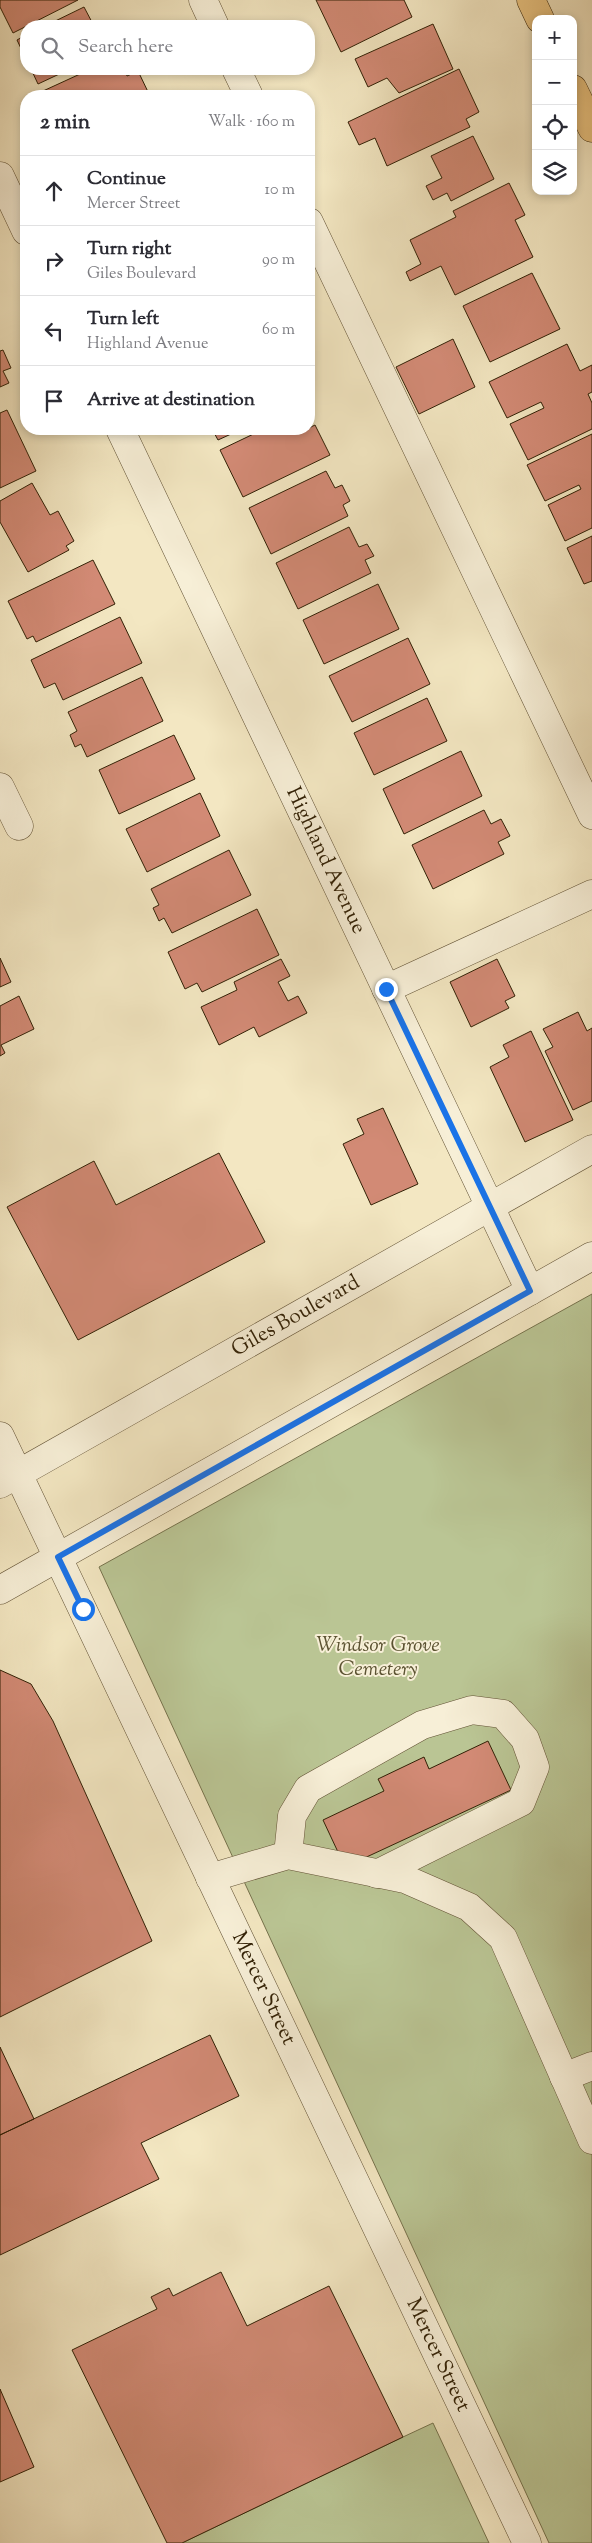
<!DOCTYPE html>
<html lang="en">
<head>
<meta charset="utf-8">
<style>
  body { margin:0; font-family:"Sorts Mill Goudy",serif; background:#f7f7f7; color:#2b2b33 }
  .controls { position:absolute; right:15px; top:15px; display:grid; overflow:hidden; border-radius:10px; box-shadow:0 2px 8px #0003 }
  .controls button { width:45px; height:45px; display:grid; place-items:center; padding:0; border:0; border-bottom:1px solid #e1e1e2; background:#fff; color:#2b2b33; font:25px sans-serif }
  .stop { position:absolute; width:15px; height:15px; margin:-11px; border:4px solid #1a73e8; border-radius:50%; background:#fff }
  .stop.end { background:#1a73e8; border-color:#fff; box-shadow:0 1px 5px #0008 }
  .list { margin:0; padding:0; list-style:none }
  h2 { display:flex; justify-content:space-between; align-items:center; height:65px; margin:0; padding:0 20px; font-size:21px }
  h2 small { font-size:16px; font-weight:400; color:#7c7c81 }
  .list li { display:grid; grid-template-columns:32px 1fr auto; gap:15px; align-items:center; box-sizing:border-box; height:70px; padding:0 20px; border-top:1px solid #e1e1e2 }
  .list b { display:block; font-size:19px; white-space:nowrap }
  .list p { margin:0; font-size:16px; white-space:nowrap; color:#7c7c81 }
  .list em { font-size:16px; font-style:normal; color:#7c7c81 }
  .icon { flex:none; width:28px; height:28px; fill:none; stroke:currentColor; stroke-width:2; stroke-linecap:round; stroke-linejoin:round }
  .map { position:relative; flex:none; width:592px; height:2543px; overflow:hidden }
  .search { position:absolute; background:#fff; box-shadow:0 2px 8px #0003; left:20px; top:20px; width:295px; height:55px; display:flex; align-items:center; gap:12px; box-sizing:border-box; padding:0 18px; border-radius:20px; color:#7c7c81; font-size:19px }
  .panel { position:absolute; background:#fff; box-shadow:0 2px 8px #0003; left:20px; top:90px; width:295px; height:345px; border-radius:20px }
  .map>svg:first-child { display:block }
  .green { fill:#bac594; stroke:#76734d }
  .building { fill:#d28a75; stroke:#322106 }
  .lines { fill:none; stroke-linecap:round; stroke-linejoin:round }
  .minor-casing { stroke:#625235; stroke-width:29 }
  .major-casing { stroke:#322106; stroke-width:29 }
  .minor { stroke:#f7efd7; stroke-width:28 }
  .major { stroke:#eac481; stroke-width:28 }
  .route { stroke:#1a73e8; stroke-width:6 }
  .labels { text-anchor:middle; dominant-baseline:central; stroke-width:4; stroke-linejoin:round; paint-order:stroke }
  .street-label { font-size:21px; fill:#322106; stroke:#f7efd7 }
  .park-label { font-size:21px; font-style:italic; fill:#5b5231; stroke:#f7efd7 }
</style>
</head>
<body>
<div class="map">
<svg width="592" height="2543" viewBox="0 0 592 2543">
  <rect width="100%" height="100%" fill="#f3e7c2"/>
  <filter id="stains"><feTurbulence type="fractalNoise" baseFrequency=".004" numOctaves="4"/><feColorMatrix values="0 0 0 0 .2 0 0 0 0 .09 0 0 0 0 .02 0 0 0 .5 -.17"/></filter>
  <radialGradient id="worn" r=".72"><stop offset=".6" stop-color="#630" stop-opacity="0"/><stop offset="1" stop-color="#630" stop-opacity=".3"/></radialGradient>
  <path class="green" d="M592 1294V2543H549L99 1567Z
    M433 2423 489 2543H182L403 2437Z"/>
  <path class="building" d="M0 0H78L13 33 0 7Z
    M316 0H404L412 17 341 52Z
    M84 7 94 26H45Z
    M433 24 453 69 399 93 387 78 368 87 355 59Z
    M26 35V59L17 40Z
    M31 69H70L38 84Z
    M91 69H124L127 76 138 71 150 96H46L43 91Z
    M459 69 479 112 466 119 470 127 387 166 375 138 359 145 348 122Z
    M473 136 494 179 451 201 447 193 433 200 426 186 442 178 431 156Z
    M509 183 525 215 515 220 533 257 455 295 441 266 410 281 406 272 421 264 410 240 456 217 453 211Z
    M532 273 560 329 490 362 463 306Z
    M453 339 475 387 419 414 396 367Z
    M567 344 580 371 592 365V392L588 394 592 403V429L528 460 510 424 544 408 541 402 507 418 489 382Z
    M3 350 11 368 3 371 9 383 0 387V351Z
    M7 410 36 471 0 488V413Z
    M315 425 330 455 243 497 220 450 264 429H307Z
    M212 429H242L218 440Z
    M592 434V528L565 541 548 505 581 489 579 485 545 501 527 465Z
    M326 471 335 488 342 485 350 501 343 505 348 516 271 554 249 508Z
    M32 483 50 515 58 511 74 541 66 546 69 550 28 572 0 522V501Z
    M349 527 359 547 367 544 374 556 365 560 371 573 298 609 276 563Z
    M592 536V581L584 584 567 548Z
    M93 560 115 604 36 642 33 636 27 639 8 601Z
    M378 584 399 629 324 664 303 620Z
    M120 617 142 663 63 700 55 683 44 688 31 660Z
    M408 638 430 684 352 722 329 676Z
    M142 677 163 721 87 757 81 744 75 747 70 735 77 731 68 712Z
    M427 698 447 741 374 775 354 733Z
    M174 735 195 779 119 814 99 770Z
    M461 751 482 796 404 834 383 789Z
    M200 793 220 836 147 872 126 829Z
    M484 810 491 824 501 819 510 836 498 842 504 854 433 889 412 845Z
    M229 850 251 895 172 933 164 918 159 921 153 908 159 905 151 889Z
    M257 909 279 955 202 992 197 983 185 989 168 952Z
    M0 958 11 982 0 987Z
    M281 959 290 976 278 982 288 1001 298 996 307 1013 259 1037 254 1027 219 1045 201 1007 237 990 234 982Z
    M497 959 515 996 505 1001 509 1008 471 1027 450 982Z
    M19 996 34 1029 1 1045 5 1053 0 1056V1006Z
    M578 1012 587 1031 592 1028V1101L573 1110 545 1051 553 1047 543 1029Z
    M531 1031 573 1120 525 1142 490 1067 509 1057 503 1045Z
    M383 1108 418 1184 371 1205 343 1144 364 1134 357 1119Z
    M219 1153 265 1242 78 1340 7 1207 94 1161 116 1205Z
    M0 1670 31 1684 53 1721 152 1941 0 2017Z
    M488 1741 511 1790 345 1867 323 1820 384 1791 378 1779 424 1757 429 1769Z
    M210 2035 239 2096 141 2143 159 2179 0 2255V2135Z
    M0 2047 34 2119 0 2135Z
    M221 2272 247 2326 329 2286 403 2437 182 2543H167L72 2350 157 2309 151 2297 169 2288 173 2296Z
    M0 2389 34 2467 0 2482Z"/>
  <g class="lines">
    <defs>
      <g id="minor">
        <path d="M203 0 215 26"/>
        <path d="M236 69 249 96"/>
        <path d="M0 176 26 231"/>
        <path d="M309 222 592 815"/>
        <path id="s1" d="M120 429 530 1291"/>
        <path d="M0 787 19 826"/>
        <path d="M386 989 592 894"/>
        <path id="s2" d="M0 1436 527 2543"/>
        <path id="s3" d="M0 1484 592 1149"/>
        <path d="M0 1590 592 1256"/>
        <path d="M288 1855 292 1816 308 1789 422 1725 472 1710 503 1714 525 1739 535 1767 521 1802 377 1874"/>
        <path d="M210 1878 288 1855 405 1879 469 1907 503 1938 592 2140"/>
        <path d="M564 2077 592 2066"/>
      </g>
      <path id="major" d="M531 0 540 19
        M573 89 592 128"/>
    </defs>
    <use href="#minor" class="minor-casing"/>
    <use href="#major" class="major-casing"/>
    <use href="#minor" class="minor"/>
    <use href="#major" class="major"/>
  </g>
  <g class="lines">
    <path class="route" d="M83 1609 58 1557 530 1291 386 989"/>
  </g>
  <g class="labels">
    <g class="street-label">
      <text stroke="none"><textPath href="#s1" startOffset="478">Highland Avenue</textPath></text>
      <text stroke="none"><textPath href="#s3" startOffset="340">Giles Boulevard</textPath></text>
      <text stroke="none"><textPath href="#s2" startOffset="612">Mercer Street</textPath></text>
      <text stroke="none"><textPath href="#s2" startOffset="1018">Mercer Street</textPath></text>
    </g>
    <g class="park-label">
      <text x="378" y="1646">Windsor Grove<tspan x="378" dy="24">Cemetery</tspan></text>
    </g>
  </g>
  <rect width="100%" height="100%" filter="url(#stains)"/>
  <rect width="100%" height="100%" fill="url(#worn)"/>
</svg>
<div class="controls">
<button>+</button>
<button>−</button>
<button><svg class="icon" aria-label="locate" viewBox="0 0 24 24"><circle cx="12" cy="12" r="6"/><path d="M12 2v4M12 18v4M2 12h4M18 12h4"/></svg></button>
<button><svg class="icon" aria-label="layers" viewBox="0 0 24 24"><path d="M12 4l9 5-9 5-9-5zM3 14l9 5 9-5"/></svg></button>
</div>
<div class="stop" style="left:83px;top:1609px"></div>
<div class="stop end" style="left:386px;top:989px"></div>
<div class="search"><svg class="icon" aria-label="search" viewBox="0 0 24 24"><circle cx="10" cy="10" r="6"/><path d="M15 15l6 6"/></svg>Search here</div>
<section class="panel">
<h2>2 min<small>Walk · 160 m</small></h2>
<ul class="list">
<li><svg class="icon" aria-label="ahead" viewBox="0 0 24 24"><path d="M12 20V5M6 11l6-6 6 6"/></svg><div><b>Continue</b><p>Mercer Street</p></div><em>10 m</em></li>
<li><svg class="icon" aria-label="right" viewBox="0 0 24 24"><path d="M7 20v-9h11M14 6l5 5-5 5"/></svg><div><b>Turn right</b><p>Giles Boulevard</p></div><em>90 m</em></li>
<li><svg class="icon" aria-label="left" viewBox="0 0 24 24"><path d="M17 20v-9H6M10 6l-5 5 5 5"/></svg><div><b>Turn left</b><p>Highland Avenue</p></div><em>60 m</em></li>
<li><svg class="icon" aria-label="arrive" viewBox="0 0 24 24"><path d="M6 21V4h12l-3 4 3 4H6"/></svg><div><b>Arrive at destination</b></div></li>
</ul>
</section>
</div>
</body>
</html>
